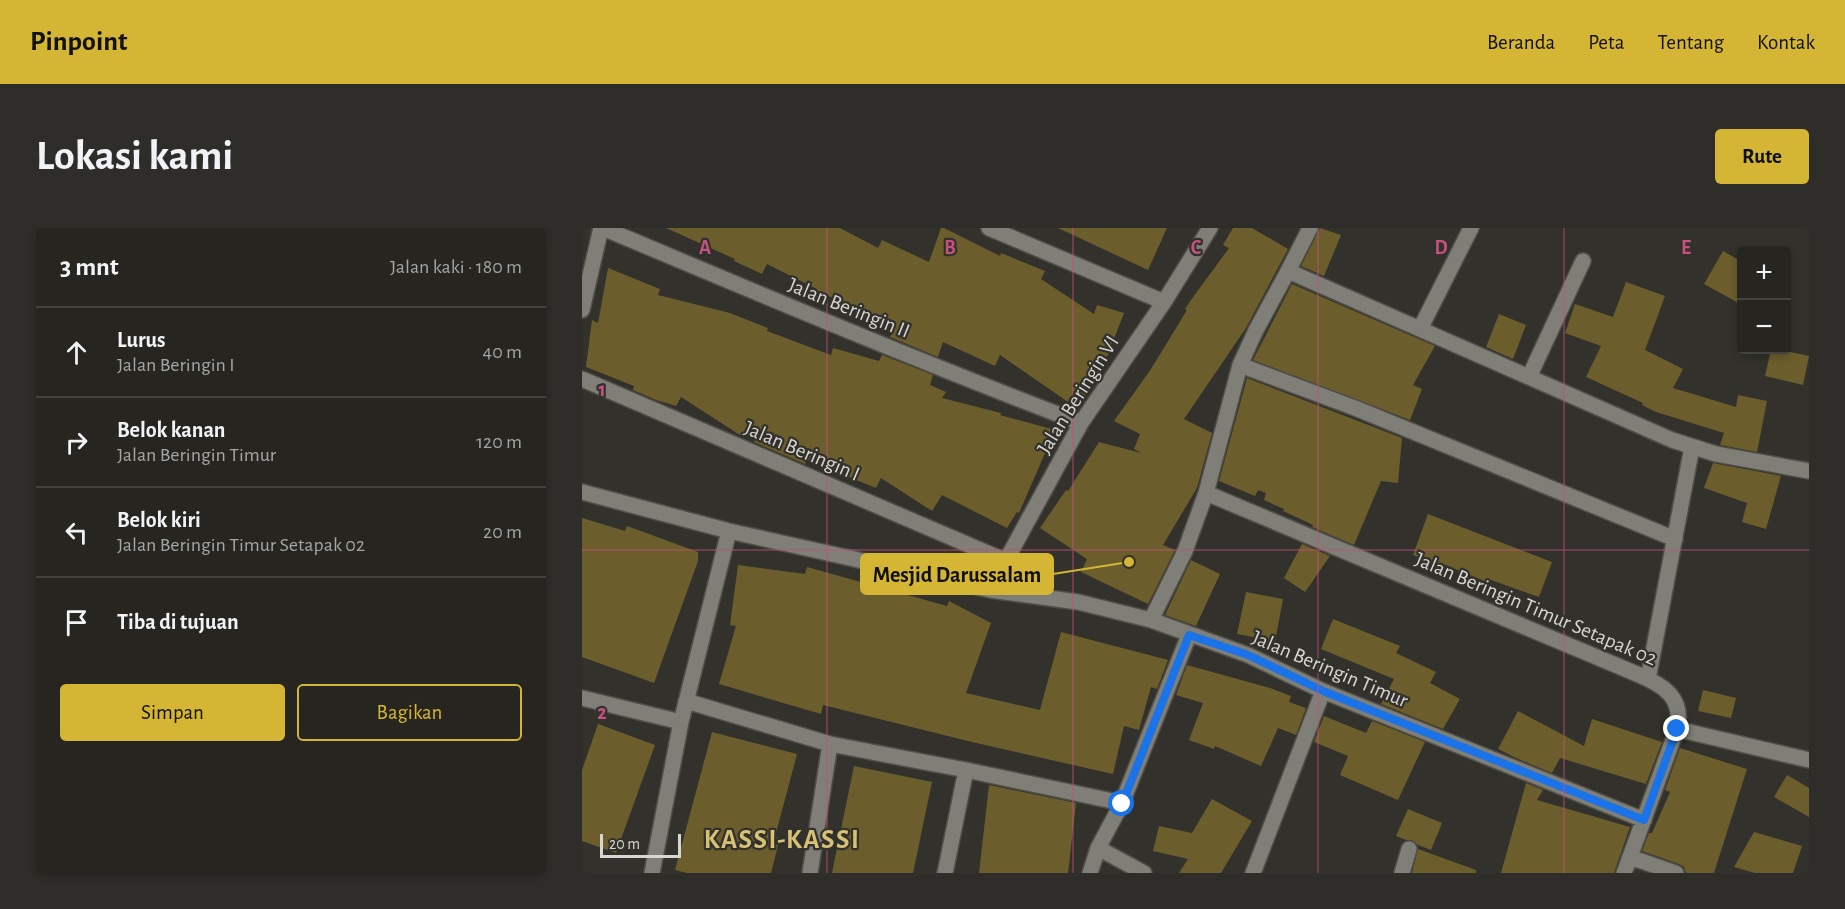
<!DOCTYPE html>
<html lang="id">
<head>
<meta charset="utf-8">
<style>
  body { margin:0; font-family:"Alegreya Sans",sans-serif; background:#2e2d29; color:#f1f3f6 }
  .controls { position:absolute; right:18px; top:18px; display:grid; overflow:hidden; border-radius:6px; box-shadow:0 3px 9px #0003 }
  .controls button { width:54px; height:54px; display:grid; place-items:center; padding:0; border:0; border-bottom:2px solid #42423e; background:#262520; color:#f1f3f6; font:30px sans-serif }
  .scale { position:absolute; left:18px; bottom:15px; width:81px; box-sizing:border-box; padding-left:6px; border:3px solid #d7d6d2; border-top:0; font-size:16px; line-height:21px; white-space:nowrap; color:#d7d6d2; -webkit-text-stroke:4px #32312b; paint-order:stroke }
  .stop { position:absolute; width:18px; height:18px; margin:-14px; border:4px solid #1a73e8; border-radius:50%; background:#fff }
  .stop.end { background:#1a73e8; border-color:#fff; box-shadow:0 2px 6px #0008 }
  .list { margin:0; padding:0; list-style:none }
  h2 { display:flex; justify-content:space-between; align-items:center; height:78px; margin:0; padding:0 24px; font-size:26px }
  h2 small { font-size:20px; font-weight:400; color:#a4a5a5 }
  .list li { display:grid; grid-template-columns:39px 1fr auto; gap:18px; align-items:center; box-sizing:border-box; height:90px; padding:0 24px; border-top:2px solid #42423e }
  .list b { display:block; font-size:22px; white-space:nowrap }
  .list p { margin:0; font-size:20px; white-space:nowrap; color:#a4a5a5 }
  .list em { font-size:20px; font-style:normal; color:#a4a5a5 }
  .actions { display:flex; gap:12px; padding:18px 24px }
  .actions a { flex:1; padding:14px 0; border:2px solid #d5b534; border-radius:6px; text-align:center; font-size:21px; color:#d5b534 }
  .actions .main { background:#d5b534; color:#111 }
  .icon { flex:none; width:33px; height:33px; fill:none; stroke:currentColor; stroke-width:2; stroke-linecap:round; stroke-linejoin:round }
  .map { position:relative; flex:none; width:1227px; height:645px; overflow:hidden; border-radius:6px }
  header { display:flex; align-items:center; gap:36px; box-sizing:border-box; height:84px; padding:0 30px; background:#d5b534; color:#111 }
  header strong { font-size:28px }
  nav { display:flex; gap:33px; margin-inline-start:auto; font-size:21px }
  .intro { display:flex; align-items:center; justify-content:space-between; box-sizing:border-box; height:144px; padding:0 36px }
  h1 { margin:0; font-size:42px }
  .button { padding:15px 27px; border-radius:6px; background:#d5b534; color:#111; font-size:21px; font-weight:700 }
  main { display:flex; gap:36px; padding:0 36px }
  aside { flex:1; background:#262520; border-radius:6px; box-shadow:0 3px 9px #0003 }
  .map>svg:first-child { display:block }
  .building { fill:#6c5e2c }
  .lines { fill:none; stroke-linecap:round; stroke-linejoin:round }
  .street-casing { stroke:#4f4e48; stroke-width:18 }
  .street { stroke:#7f7e77; stroke-width:15 }
  .route { stroke:#1a73e8; stroke-width:8 }
  .grid { fill:none; stroke:#c8517f; stroke-width:1.5; stroke-opacity:0.55 }
  .labels { text-anchor:middle; dominant-baseline:central; stroke-width:4.5; stroke-linejoin:round; paint-order:stroke }
  .street-label { font-size:21px; fill:#d7d6d2; stroke:#32312b }
  .district-label { font-size:27px; font-weight:bold; letter-spacing:1.5px; fill:#d7c175; stroke:#32312b }
  .grid-label { font-size:20px; text-anchor:middle; font-weight:bold; fill:#c8517f; stroke:#32312b; stroke-width:4.5; stroke-linejoin:round; paint-order:stroke }
  .leader { fill:none; stroke:#d5b534; stroke-width:2 }
  .callout-dot { fill:#d5b534; stroke:#32312b; stroke-width:2 }
  .callout { fill:#d5b534; stroke:#d5b534; stroke-width:2 }
  .callout-label { font-size:22px; text-anchor:middle; font-weight:bold; fill:#111 }
</style>
</head>
<body>
<header>
<strong>Pinpoint</strong>
<nav><a>Beranda</a><a>Peta</a><a>Tentang</a><a>Kontak</a></nav>
</header>
<div class="intro"><h1>Lokasi kami</h1><a class="button">Rute</a></div>
<main>
<aside>
<h2>3 mnt<small>Jalan kaki · 180 m</small></h2>
<ul class="list">
<li><svg class="icon" aria-label="ahead" viewBox="0 0 24 24"><path d="M12 20V5M6 11l6-6 6 6"/></svg><div><b>Lurus</b><p>Jalan Beringin I</p></div><em>40 m</em></li>
<li><svg class="icon" aria-label="right" viewBox="0 0 24 24"><path d="M7 20v-9h11M14 6l5 5-5 5"/></svg><div><b>Belok kanan</b><p>Jalan Beringin Timur</p></div><em>120 m</em></li>
<li><svg class="icon" aria-label="left" viewBox="0 0 24 24"><path d="M17 20v-9H6M10 6l-5 5 5 5"/></svg><div><b>Belok kiri</b><p>Jalan Beringin Timur Setapak 02</p></div><em>20 m</em></li>
<li><svg class="icon" aria-label="arrive" viewBox="0 0 24 24"><path d="M6 21V4h12l-3 4 3 4H6"/></svg><div><b>Tiba di tujuan</b></div></li>
</ul>
<div class="actions"><a class="main">Simpan</a><a>Bagikan</a></div>
</aside>
<div class="map">
<svg width="1227" height="645" viewBox="0 0 1227 645">
  <rect width="100%" height="100%" fill="#32312b"/>
  <path class="building" d="M84 0H258L296 20 300 12 347 34 359 0H362L418 28 419 25 463 43 459 51 512 86 515 77 542 85 525 129 524 128 499 177 488 169 486 174 418 127 413 138 361 114 356 129 308 109 314 96 278 85 279 81 234 63 235 61 185 36 180 46 152 33 153 31Z
    M476 0H585L566 42Z
    M651 0H670L706 21 664 100 602 191 630 205 615 260 581 317 593 322 566 376 499 344 505 331 458 300 484 262 486 263 517 214 559 225 552 221 558 206 532 193 569 141 605 82 603 81 609 72 647 20 641 17Z
    M738 0 759 7 742 48 719 38Z
    M1141 23 1160 34V77L1122 56Z
    M26 40 78 61 76 67 148 85 186 100 185 103 249 127 251 120 297 133 300 127 351 147 348 157 364 164 360 170 419 185 418 187 473 202 437 285 435 284 425 300 360 267 350 283 299 250 294 260 225 232 223 236 172 214 174 203 164 201 161 209 99 169 94 178 74 172 51 162 52 158 4 139 10 92 16 95Z
    M1044 54 1083 68 1063 122 1101 141 1091 160 1154 179 1156 167 1185 173 1175 224 1138 217 1142 205 1074 184 1060 177 1061 175 1004 149 1019 118 983 105 993 76 1031 89Z
    M710 56 853 118 831 157 840 161 828 192 671 132Z
    M917 86 944 97 931 131 904 119Z
    M1189 122H1199L1227 128 1221 157 1183 148Z
    M665 150 820 210 816 255 799 253 772 317 730 299 731 297 701 283 702 281 682 272 684 265 676 262 673 268 637 253Z
    M1131 235 1199 248 1184 301 1160 294 1165 275 1122 260Z
    M846 286 970 334 957 369 909 352 907 355 859 335V337L831 327Z
    M0 290 43 303 45 298 116 324V333L72 455 0 429Z
    M720 316 748 328 723 364 702 350Z
    M609 332 638 346 614 398 583 387Z
    M156 337 223 346 225 339 365 378 367 373 409 395 384 465 458 482 479 404 586 432 575 461 569 459 557 502 542 498 531 546 390 514 241 477 239 486 137 456 154 398 148 397Z
    M664 364 701 371 693 413 655 406Z
    M751 391 818 418 814 425 854 444 848 455 878 471 861 501 799 476 812 451 739 421Z
    M605 437 688 460 709 468 707 474 724 480 714 507 696 500 679 538 633 518 632 521 607 512 621 475 594 467Z
    M1121 462 1154 470 1149 490 1116 483Z
    M936 483 1002 518 1010 491 1080 514 1064 556 978 530 970 545 934 530 916 521Z
    M742 488 784 505 790 493 843 514 816 572 758 547 766 528 732 514Z
    M16 496 73 517 34 625 0 613V542Z
    M130 504 215 526 193 609 198 610 189 645H105L93 642Z
    M1098 520 1165 541 1132 645H1104L1102 639 1097 636 1060 623 1067 605H1070L1088 564 1083 562Z
    M272 538 350 554 331 645H250Z
    M1205 547 1227 560V589L1192 569Z
    M944 555 961 562 955 572 1048 599 1032 645H919Z
    M407 557 494 575 486 645H397Z
    M630 571 670 593 639 645H597L606 631 571 623 577 598 610 605Z
    M826 581 860 595 849 622 836 617 830 612H824L814 608Z
    M1172 604 1220 618 1211 645H1173L1152 639Z
    M836 621 894 642V645H830Z"/>
  <g class="lines">
    <defs>
      <path id="street" d="M21 0C180 67 338 134 499 195
        M407 0 582 74
        M728 0 706 43 1090 212 1134 226 1227 243
        M0 82 19 0
        M838 101 889 0
        M658 137 773 180 1093 311
        M947 149 1001 33
        M0 151 424 333
        M0 264 147 303 259 328 408 362 496 374 569 392 666 427 741 463 1062 592
        M624 265 1055 446C1081 457 1102 469 1095 501L1042 645
        M408 362 499 195 582 74 628 0
        M569 392 603 323 624 265 658 137 674 102 706 43
        M1066 451 1110 219
        M0 470 99 494
        M104 473 248 516 384 542 540 575
        M1095 501 1227 532
        M516 620 562 645
        M1048 629 1094 645
        M70 645 99 494 147 303
        M228 645 248 516
        M363 645 384 542
        M508 645 516 620 540 575 607 407
        M671 645 741 463
        M820 645 827 621"/>
    </defs>
    <use href="#street" class="street-casing"/>
    <use href="#street" class="street"/>
  </g>
  <g class="lines">
    <path class="route" d="M540 576 607 407 666 427 741 463 1062 592 1095 501"/>
  </g>
  <path class="grid" d="M245 0V645M491 0V645M736 0V645M982 0V645M0 322H1227"/>
  <g class="labels">
    <g class="street-label">
      <text transform="translate(267 80) rotate(22)">Jalan Beringin II</text>
      <text transform="translate(496 167) rotate(-58)">Jalan Beringin VI</text>
      <text transform="translate(220 223) rotate(23)">Jalan Beringin I</text>
      <text transform="translate(954 381) rotate(23)">Jalan Beringin Timur Setapak 02</text>
      <text transform="translate(748 441) rotate(23)">Jalan Beringin Timur</text>
    </g>
    <g class="district-label">
      <text x="200" y="611">KASSI-KASSI</text>
    </g>
  </g>
  <g class="grid-label">
    <text x="123" y="26">A</text>
    <text x="368" y="26">B</text>
    <text x="614" y="26">C</text>
    <text x="859" y="26">D</text>
    <text x="1104" y="26">E</text>
    <text x="20" y="168">1</text>
    <text x="20" y="491">2</text>
  </g>
  <path class="leader" d="M547 334L471 346"/>
  <circle class="callout-dot" cx="547" cy="334" r="6"/>
  <rect class="callout" x="279" y="326" width="192" height="40" rx="6"/>
  <g class="callout-label">
    <text x="375" y="354">Mesjid Darussalam</text>
  </g>
</svg>
<div class="controls">
<button>+</button>
<button>−</button>
</div>
<div class="scale">20 m</div>
<div class="stop" style="left:540px;top:576px"></div>
<div class="stop end" style="left:1095px;top:501px"></div>
</div>
</main>
</body>
</html>
